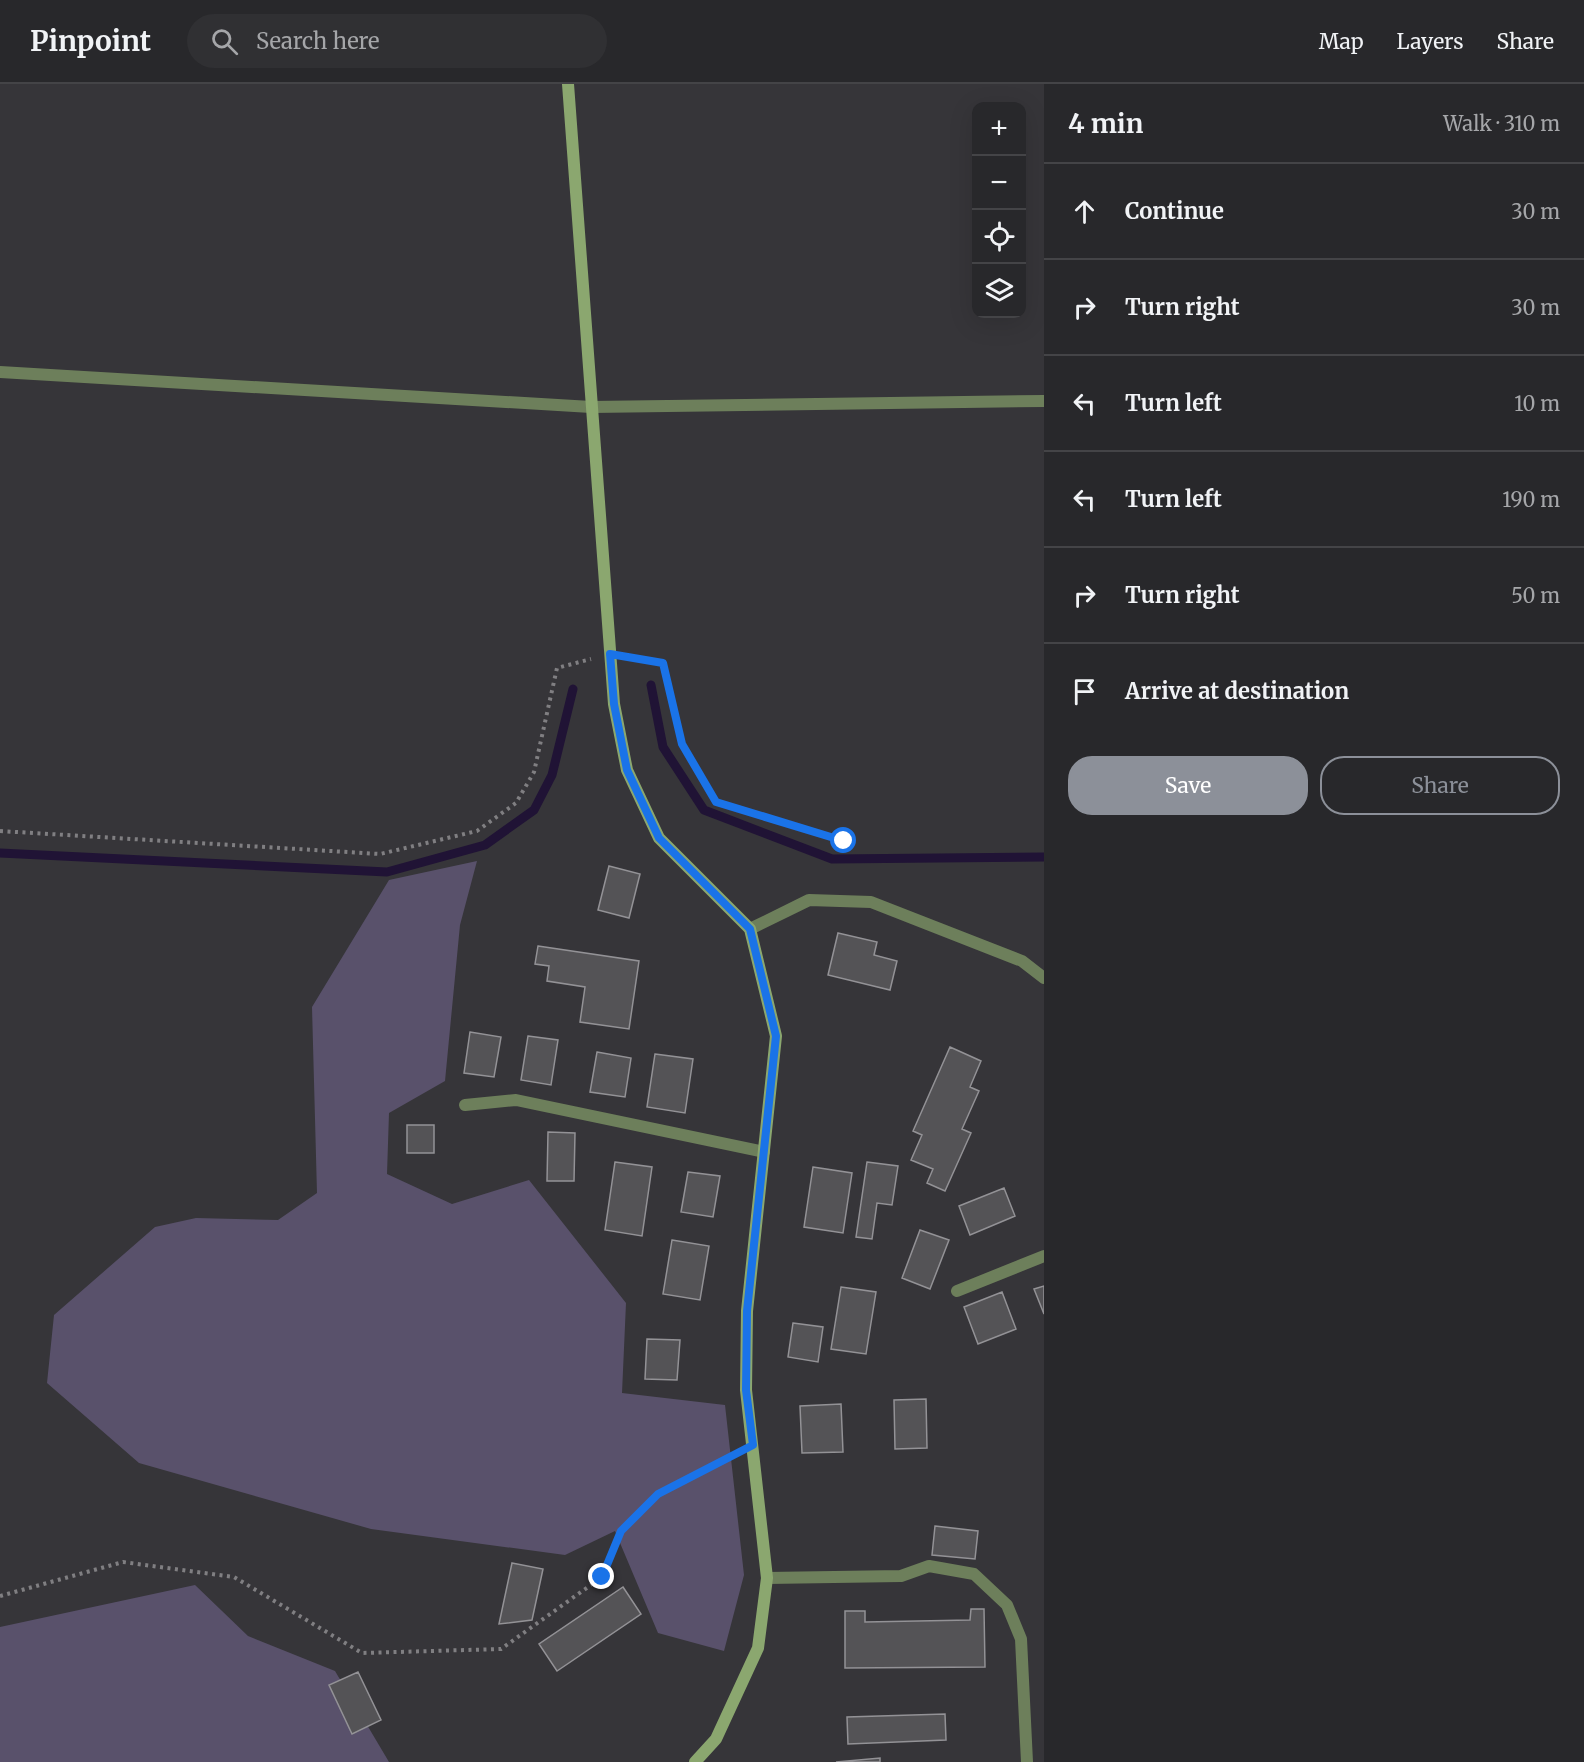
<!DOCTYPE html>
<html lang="en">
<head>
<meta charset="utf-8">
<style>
  body { margin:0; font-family:Merriweather,serif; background:#303033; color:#f1f3f6 }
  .controls { position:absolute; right:18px; top:18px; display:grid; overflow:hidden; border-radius:12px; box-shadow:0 6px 24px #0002 }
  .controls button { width:54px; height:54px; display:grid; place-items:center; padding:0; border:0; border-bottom:2px solid #444447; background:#28282b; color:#f1f3f6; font:30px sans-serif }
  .stop { position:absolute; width:18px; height:18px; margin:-14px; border:4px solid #1a73e8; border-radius:50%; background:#fff }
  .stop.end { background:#1a73e8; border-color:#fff; box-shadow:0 2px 6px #0008 }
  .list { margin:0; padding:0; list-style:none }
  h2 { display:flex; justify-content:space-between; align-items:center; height:78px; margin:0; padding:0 24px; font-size:26px }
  h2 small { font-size:20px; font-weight:400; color:#a5a6a9 }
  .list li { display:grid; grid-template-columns:39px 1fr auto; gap:18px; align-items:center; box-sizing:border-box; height:96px; padding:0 24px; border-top:2px solid #444447 }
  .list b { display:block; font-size:22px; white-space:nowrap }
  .list em { font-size:20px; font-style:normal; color:#a5a6a9 }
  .actions { display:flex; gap:12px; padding:18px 24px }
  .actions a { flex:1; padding:14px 0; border:2px solid #8c9099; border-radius:24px; text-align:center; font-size:21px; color:#8c9099 }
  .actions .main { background:#8c9099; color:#fff }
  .icon { flex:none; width:33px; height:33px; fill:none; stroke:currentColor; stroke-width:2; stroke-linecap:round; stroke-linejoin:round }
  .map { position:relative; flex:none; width:1044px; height:1678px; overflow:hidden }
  header { display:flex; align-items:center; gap:36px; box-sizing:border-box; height:84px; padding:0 30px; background:#28282b; border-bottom:2px solid #444447 }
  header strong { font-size:28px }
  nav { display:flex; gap:33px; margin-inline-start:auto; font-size:21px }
  .search { width:420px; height:54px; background:#303033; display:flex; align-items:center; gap:15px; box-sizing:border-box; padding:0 21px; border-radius:33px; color:#a5a6a9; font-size:22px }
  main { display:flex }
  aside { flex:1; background:#28282b }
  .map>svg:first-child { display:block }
  .green { fill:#59516b }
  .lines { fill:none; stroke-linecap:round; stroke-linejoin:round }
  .stream { stroke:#201335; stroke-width:9 }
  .building { fill:#545356; stroke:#939296; stroke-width:1.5 }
  .path { stroke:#807f82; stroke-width:4; stroke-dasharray:3 4.5; stroke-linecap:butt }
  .street { stroke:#6d7f5b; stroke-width:12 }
  .secondary { stroke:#8ba76f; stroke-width:12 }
  .route { stroke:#1a73e8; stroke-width:8 }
</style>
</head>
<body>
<header>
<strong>Pinpoint</strong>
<div class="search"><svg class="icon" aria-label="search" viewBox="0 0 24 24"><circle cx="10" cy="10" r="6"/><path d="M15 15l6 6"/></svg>Search here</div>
<nav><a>Map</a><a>Layers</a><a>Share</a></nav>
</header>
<main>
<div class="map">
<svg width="1044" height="1678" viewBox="0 0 1044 1678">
  <rect width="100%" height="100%" fill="#363539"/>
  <path class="green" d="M477 777 460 841 445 997 389 1029 387 1090 452 1120 529 1096 626 1219 622 1309 725 1321 744 1491 724 1567 658 1549 615 1447 565 1471 371 1445 139 1379 47 1299 54 1231 155 1143 196 1134 278 1136 317 1109 312 923 389 796Z
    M195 1501 248 1552 335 1587 389 1678H0V1543Z"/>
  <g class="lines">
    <path class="stream" d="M651 601 663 663 704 726 832 775 1044 773
      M0 769 387 788 485 761 534 726 552 691 573 605"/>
  </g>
  <path class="building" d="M609 782 640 790 629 834 598 826Z
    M838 849 877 858 874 871 897 877 890 906 828 891Z
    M538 862 639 877 629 945 580 938 585 903 547 897 549 882 535 880Z
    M470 948 501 953 494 993 464 989Z
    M528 952 558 956 551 1001 521 996Z
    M950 963 981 977 970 1003 979 1007 962 1045 971 1049 945 1107 927 1099 933 1085 911 1076 922 1051 913 1047Z
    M597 968 631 974 625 1013 590 1008Z
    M655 970 693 975 685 1029 647 1023Z
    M407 1041H434V1069H407Z
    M548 1048 575 1049 574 1097H547Z
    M615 1078 652 1083 642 1152 605 1146Z
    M867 1078 898 1082 892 1121 877 1119 872 1155 856 1153Z
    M813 1083 852 1089 843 1149 804 1143Z
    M688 1088 720 1092 713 1133 681 1128Z
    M1004 1104 1015 1132 970 1151 959 1122Z
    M920 1146 949 1156 930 1205 902 1194Z
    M672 1156 709 1162 700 1216 663 1210Z
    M1044 1202V1230L1034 1205Z
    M841 1203 876 1208 866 1270 831 1265Z
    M1002 1208 1016 1245 978 1260 964 1223Z
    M793 1239 823 1243 818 1278 788 1273Z
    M647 1255 680 1256 677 1296 645 1295Z
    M926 1315 927 1364 895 1365 894 1316Z
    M841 1320 843 1368 802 1369 800 1322Z
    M935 1442 978 1447 975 1475 932 1471Z
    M512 1479 543 1485 532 1536 499 1540Z
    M623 1503 641 1530 557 1587 539 1560Z
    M971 1525H984L985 1583 845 1584V1527H865V1538L970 1536Z
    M358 1588 381 1636 352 1650 329 1601Z
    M945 1630 946 1656 848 1660 847 1633Z
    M880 1674V1678H836Z"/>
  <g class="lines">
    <path class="path" d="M631 573 663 579 682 659 716 718 844 757
      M0 747 380 770 477 747 516 719 534 688 557 584 591 575
      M0 1512 123 1478 234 1493 362 1569 501 1565 602 1493 621 1447 658 1410 734 1370"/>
    <path class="street" d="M0 288 591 323 1044 317
      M750 845 809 816 871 818 1022 877 1044 894
      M465 1021 516 1016 764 1068
      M957 1207 1044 1172
      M767 1494 901 1492 929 1482 974 1490 1007 1521 1021 1555 1027 1678"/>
    <path class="secondary" d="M568 0 614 620 627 686 659 754 750 845 776 952 747 1227 746 1306 767 1494 758 1564 716 1655 695 1678"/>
  </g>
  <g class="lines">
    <path class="route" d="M602 1493 621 1447 658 1410 753 1361 746 1306 747 1227 776 952 750 845 659 754 627 686 614 620 610 570 663 579 682 660 716 718 844 757"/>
  </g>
</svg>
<div class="controls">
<button>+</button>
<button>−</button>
<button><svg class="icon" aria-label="locate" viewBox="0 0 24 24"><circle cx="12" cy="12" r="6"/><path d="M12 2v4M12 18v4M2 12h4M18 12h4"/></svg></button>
<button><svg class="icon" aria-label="layers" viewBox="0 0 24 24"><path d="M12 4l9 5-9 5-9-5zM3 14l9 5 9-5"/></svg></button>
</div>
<div class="stop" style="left:844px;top:757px"></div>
<div class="stop end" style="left:602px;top:1493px"></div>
</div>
<aside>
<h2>4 min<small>Walk · 310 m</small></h2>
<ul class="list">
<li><svg class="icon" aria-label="ahead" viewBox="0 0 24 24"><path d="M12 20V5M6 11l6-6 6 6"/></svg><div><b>Continue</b></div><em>30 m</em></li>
<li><svg class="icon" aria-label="right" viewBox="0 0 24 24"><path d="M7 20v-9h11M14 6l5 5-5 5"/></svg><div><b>Turn right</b></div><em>30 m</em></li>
<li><svg class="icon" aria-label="left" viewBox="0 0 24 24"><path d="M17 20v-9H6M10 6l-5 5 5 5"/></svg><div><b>Turn left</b></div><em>10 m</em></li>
<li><svg class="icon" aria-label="left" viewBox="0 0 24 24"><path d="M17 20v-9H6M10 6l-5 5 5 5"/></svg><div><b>Turn left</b></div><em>190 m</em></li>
<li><svg class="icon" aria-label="right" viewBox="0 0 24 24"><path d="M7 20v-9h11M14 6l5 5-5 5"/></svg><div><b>Turn right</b></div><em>50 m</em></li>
<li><svg class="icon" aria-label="arrive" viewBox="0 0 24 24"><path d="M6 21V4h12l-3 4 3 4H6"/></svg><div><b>Arrive at destination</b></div></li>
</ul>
<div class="actions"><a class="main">Save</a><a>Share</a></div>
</aside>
</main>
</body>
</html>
